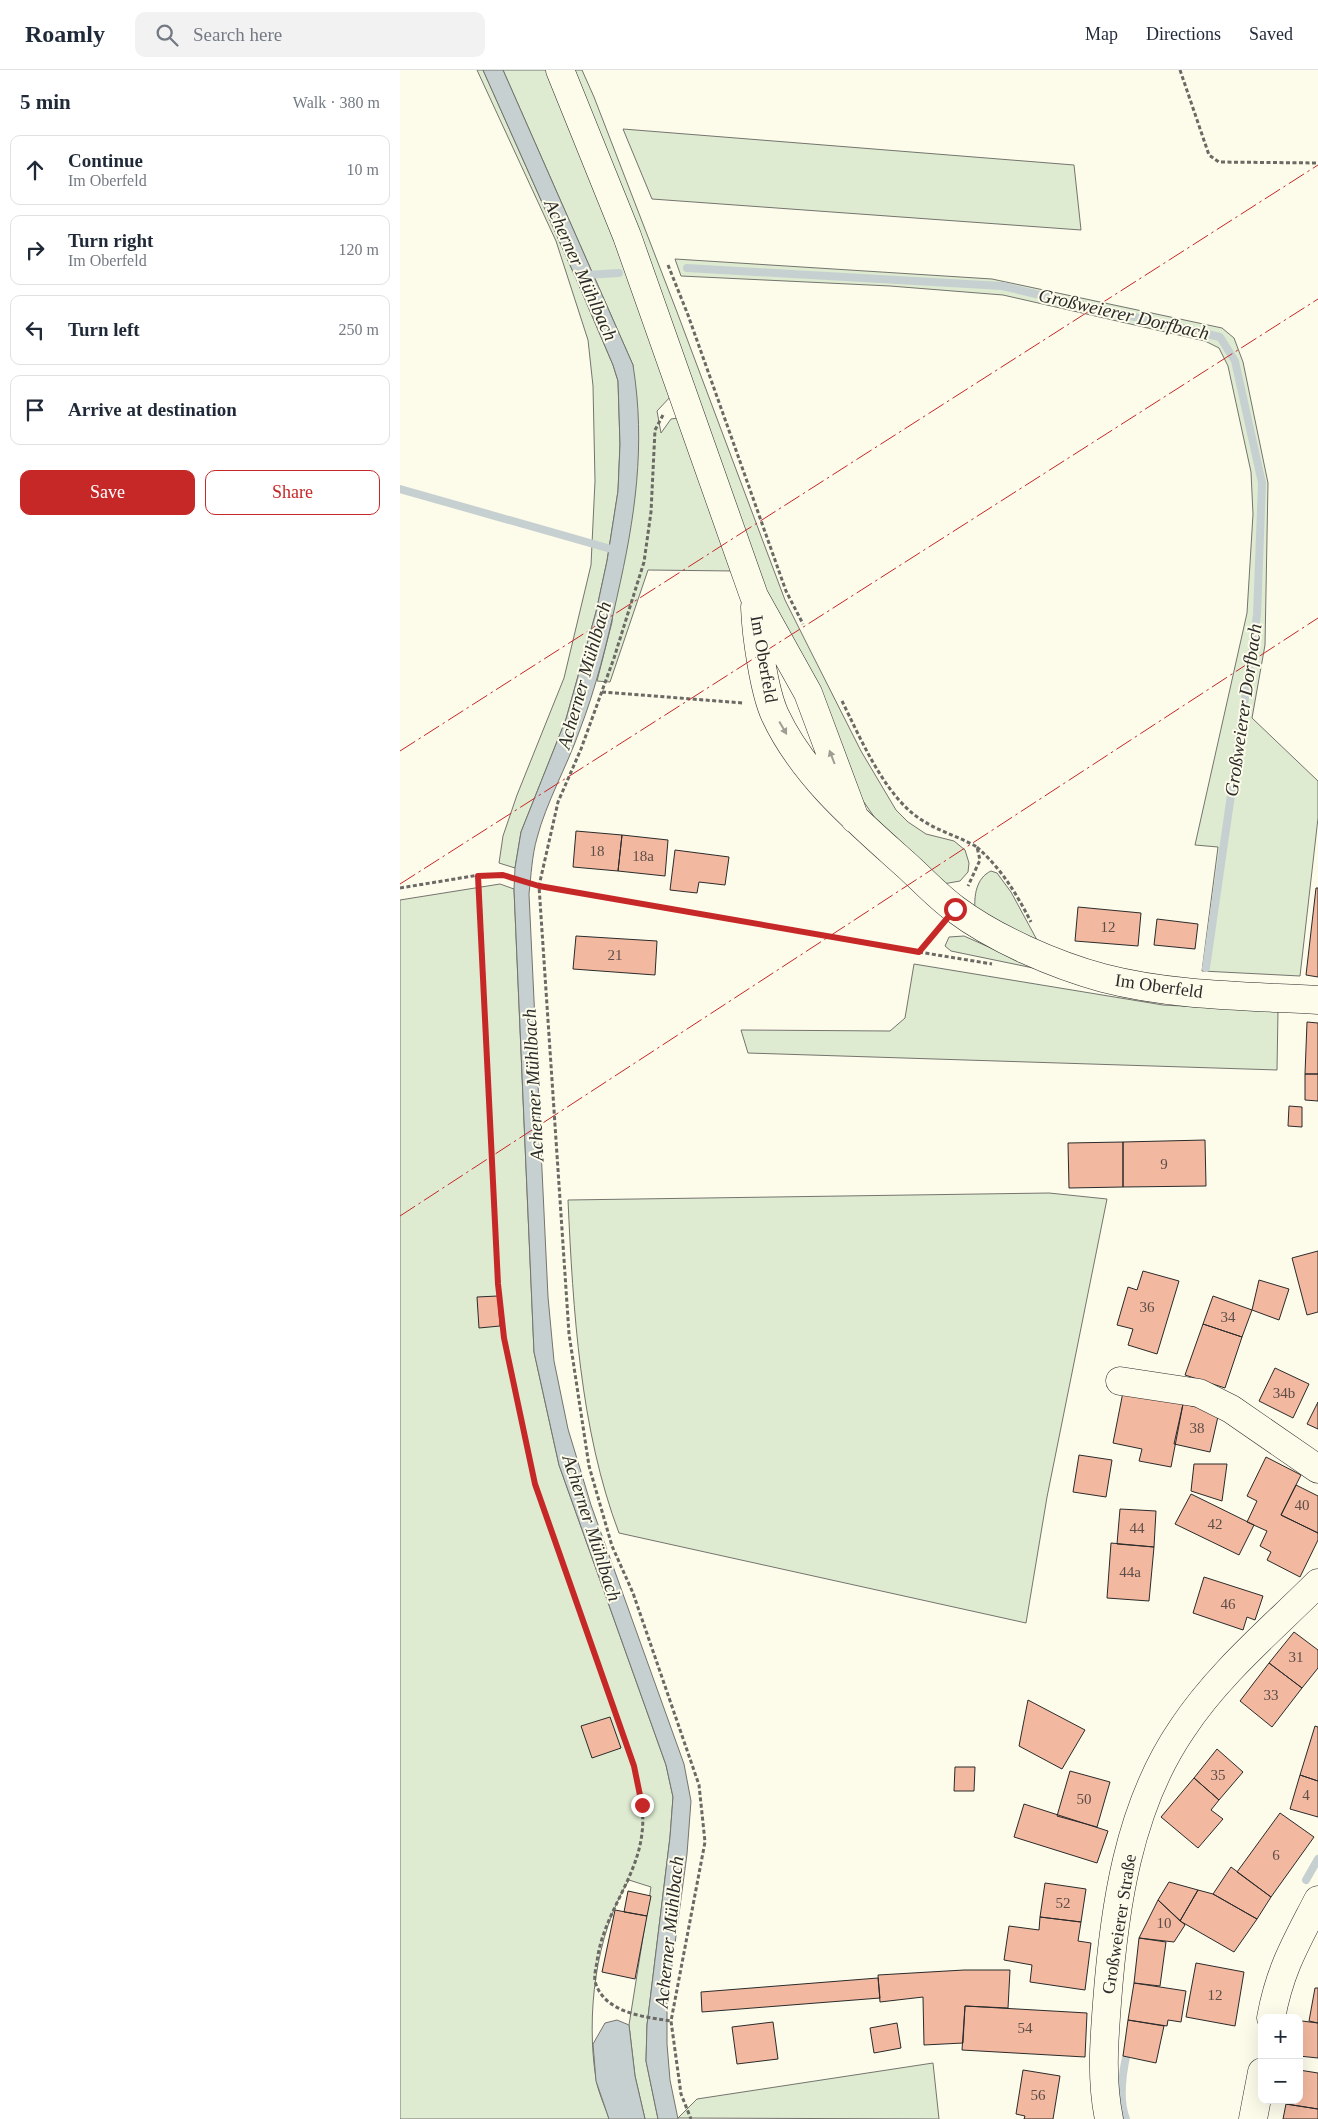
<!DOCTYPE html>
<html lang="en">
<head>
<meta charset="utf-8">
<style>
  body { margin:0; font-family:"Times New Roman",serif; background:#f2f2f3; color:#1f2937 }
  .controls { position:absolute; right:15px; bottom:15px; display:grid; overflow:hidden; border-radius:10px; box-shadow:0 5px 20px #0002 }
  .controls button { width:45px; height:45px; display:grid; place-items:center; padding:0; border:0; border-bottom:1px solid #e0e1e3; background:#fff; color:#1f2937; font:25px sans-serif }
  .stop { position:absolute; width:15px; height:15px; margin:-11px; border:4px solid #c62828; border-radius:50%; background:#fff }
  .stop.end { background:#c62828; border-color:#fff; box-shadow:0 1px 5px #0008 }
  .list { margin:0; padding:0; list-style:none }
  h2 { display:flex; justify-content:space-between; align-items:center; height:65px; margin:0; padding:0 20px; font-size:21px }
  h2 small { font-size:16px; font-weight:400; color:#747a83 }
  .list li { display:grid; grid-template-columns:32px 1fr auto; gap:15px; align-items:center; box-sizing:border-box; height:70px; margin:0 10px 10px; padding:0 10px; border:1px solid #e0e1e3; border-radius:10px }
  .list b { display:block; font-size:19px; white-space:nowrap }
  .list p { margin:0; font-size:16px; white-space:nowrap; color:#747a83 }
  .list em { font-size:16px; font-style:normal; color:#747a83 }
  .actions { display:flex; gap:10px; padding:15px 20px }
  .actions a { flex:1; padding:11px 0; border:1px solid #c62828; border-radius:10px; text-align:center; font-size:18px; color:#c62828 }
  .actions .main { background:#c62828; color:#fff }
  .icon { flex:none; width:28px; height:28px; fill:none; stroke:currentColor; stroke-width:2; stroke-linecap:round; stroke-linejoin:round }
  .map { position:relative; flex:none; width:918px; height:2049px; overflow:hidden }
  header { display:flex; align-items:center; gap:30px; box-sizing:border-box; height:70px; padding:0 25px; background:#fff; border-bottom:1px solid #e0e1e3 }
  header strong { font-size:24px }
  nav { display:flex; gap:28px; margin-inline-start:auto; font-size:18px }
  .search { width:350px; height:45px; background:#f2f2f3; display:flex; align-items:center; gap:12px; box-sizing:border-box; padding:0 18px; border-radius:10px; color:#747a83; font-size:19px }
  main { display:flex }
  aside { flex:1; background:#fff }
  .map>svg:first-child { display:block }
  .green { fill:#deebd1; stroke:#74746e }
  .water { fill:#c7d0d0; stroke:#74746e }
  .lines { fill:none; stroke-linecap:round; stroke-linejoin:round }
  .stream { stroke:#c7d0d0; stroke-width:8 }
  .building { fill:#f2b8a0; stroke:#2b2b2b }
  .minor-casing { stroke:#2b2b2b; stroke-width:29 }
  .path { stroke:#6a6964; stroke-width:3; stroke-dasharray:4 2.5; stroke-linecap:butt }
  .minor { stroke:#fdfbea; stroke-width:28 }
  .power { stroke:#c62828; stroke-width:1; stroke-dasharray:18 4 2.5 4; stroke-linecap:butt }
  .oneway { fill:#9e9d94 }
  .route { stroke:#c62828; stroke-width:6 }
  .labels { text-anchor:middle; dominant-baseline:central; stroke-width:4; stroke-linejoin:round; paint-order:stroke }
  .number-label { font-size:15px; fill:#5d4e48 }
  .street-label { font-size:18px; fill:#2b2b2b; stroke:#fdfbea }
  .water-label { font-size:19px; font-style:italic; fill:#2b2b2b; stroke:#fdfbea }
</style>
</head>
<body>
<header>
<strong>Roamly</strong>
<div class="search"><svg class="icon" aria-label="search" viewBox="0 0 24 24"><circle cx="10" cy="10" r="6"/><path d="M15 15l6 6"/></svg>Search here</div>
<nav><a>Map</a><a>Directions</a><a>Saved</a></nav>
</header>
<main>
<aside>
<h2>5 min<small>Walk · 380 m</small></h2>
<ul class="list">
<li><svg class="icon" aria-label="ahead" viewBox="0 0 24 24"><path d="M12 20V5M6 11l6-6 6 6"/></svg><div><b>Continue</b><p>Im Oberfeld</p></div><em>10 m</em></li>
<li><svg class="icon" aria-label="right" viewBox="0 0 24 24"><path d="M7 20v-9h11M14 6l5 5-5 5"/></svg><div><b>Turn right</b><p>Im Oberfeld</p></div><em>120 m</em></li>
<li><svg class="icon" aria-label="left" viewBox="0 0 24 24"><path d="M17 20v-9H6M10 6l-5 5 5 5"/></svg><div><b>Turn left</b></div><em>250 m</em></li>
<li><svg class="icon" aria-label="arrive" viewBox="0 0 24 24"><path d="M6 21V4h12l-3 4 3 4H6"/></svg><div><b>Arrive at destination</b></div></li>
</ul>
<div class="actions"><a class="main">Save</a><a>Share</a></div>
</aside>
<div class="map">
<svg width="918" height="2049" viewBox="0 0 918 2049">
  <rect width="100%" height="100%" fill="#fdfbea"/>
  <path class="green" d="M77 0H83L178 213 213 295 218 311 220 374 218 421 207 491 196 542 166 649 121 762 115 798 99 793 103 766 117 725 164 608 191 495 195 411 193 316 188 270 156 171Z
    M103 0H148L159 24 272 325 257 341 261 363 271 349 278 348 334 501 248 500 210 612 197 611 212 552 233 295Z
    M170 0H182L194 27 277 242 385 530 410 580 461 681 496 740 508 752 526 764 554 771 565 780 569 793 568 802 560 811 543 814 486 764 459 725 364 529Z
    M223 59 674 95 681 160 252 129Z
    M275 189 592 209 822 258 834 268 843 292 868 413 865 575 852 648 918 711V748L900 906 802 901 818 777 795 775 847 543 853 444 851 402 828 296 819 278 805 271 603 225 490 216 281 206Z
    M591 801 597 803 611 822 637 870 593 851 575 840C574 826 576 808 591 801Z
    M100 814 114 819 134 1282 159 1395 266 1695 273 1727 270 1767 247 1955 246 1991 258 2049H245L235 2006 229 1955 251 1817 229 1810C195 1865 186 1946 196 2009 198 2022 205 2036 209 2049H0V830Z
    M564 866 638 899 551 881 545 876 549 867Z
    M514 894 763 935 878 941 877 1000 348 983 341 960 490 961 505 948Z
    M649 1123 707 1129 647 1427 626 1553 219 1463C180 1360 173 1239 168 1130Z
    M533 1993 539 2049 278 2048 297 2029Z"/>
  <path class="water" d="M83 0H103L233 295C246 376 235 448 217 527 207 573 196 618 179 662 167 696 146 733 137 768 132 785 131 806 129 824L148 1227 154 1291 168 1359 191 1435 284 1694 291 1731 287 1784 267 1933V1974L270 2010 278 2049H258L246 1991 247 1955 270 1767 273 1727 266 1695 159 1395 134 1282 114 819 115 798 121 762 166 649 196 542 207 491 218 421 220 374 218 311 213 295 178 213Z
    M217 1950 229 1955 235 2006 245 2049H209L196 2011 193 1974 205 1953Z"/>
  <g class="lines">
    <path class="stream" d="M287 198 602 216 820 267 835 291 862 413 857 545 806 898
      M185 205 219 203
      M0 419 218 481
      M906 1810 918 1789
      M726 2049C719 2031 722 2006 726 1987"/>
  </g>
  <path class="building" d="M176 761 222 765 218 801 173 797Z
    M222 765 268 770 265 806 218 801Z
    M275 780 329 787 325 815 299 812 297 823 270 820Z
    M916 818H918V907L906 905Z
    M678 837 741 843 738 876 675 871Z
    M757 849 798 854 795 879 754 875Z
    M176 866 257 871 255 905 173 899Z
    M907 952 918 953V1004H905Z
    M905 1004H918V1031L905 1030Z
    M889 1036 902 1037V1057L888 1056Z
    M805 1070 806 1116 723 1117V1072Z
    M723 1072V1117L669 1118 668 1073Z
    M918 1181V1242L907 1245 892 1188Z
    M743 1201 779 1211 757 1284 728 1275 733 1259 717 1255 728 1217 737 1220Z
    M859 1210 889 1219 879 1250 852 1240Z
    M98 1226 100 1256 79 1258 77 1227Z
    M813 1226 852 1240 842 1267 803 1254Z
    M803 1254 842 1267 825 1318 785 1305Z
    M875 1298 909 1314 893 1348 859 1331Z
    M723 1322 783 1334 771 1397 739 1391 742 1379 713 1373Z
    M918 1332V1359L907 1354Z
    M783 1334 819 1342 810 1382 774 1374Z
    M679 1385 712 1390 706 1427 673 1422Z
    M866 1387 901 1405 881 1445 918 1463V1470L900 1507 867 1490 871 1482 860 1476 867 1461 847 1452 857 1431 847 1426Z
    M794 1394H827L822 1431 791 1421Z
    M896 1415 918 1426V1463L881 1445Z
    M791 1424 854 1455 839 1485 775 1454Z
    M720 1439 756 1441 754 1477 717 1474Z
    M711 1473 754 1477 749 1531 707 1528Z
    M804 1507 863 1526 855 1550 847 1547 843 1560 793 1543Z
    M894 1562 918 1580V1598L902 1618 869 1593Z
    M869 1593 902 1618 872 1657 840 1631Z
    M628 1630 685 1660 662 1699 619 1676Z
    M210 1647 221 1678 192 1688 181 1656Z
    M915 1656 918 1657V1711L900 1705Z
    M817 1679 843 1702 819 1730 794 1708Z
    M555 1697H575L574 1721H554Z
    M670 1701 710 1712 697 1757 657 1746Z
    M900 1705 918 1711V1747L890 1739Z
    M794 1708 819 1730 811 1740 823 1749 798 1778 761 1747Z
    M624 1734 708 1761 697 1793 614 1767Z
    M880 1743 914 1767 871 1827 837 1802Z
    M831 1797 871 1827 857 1849 813 1824Z
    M769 1812 798 1820 780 1851 758 1830Z
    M645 1813 686 1819 681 1852 640 1847Z
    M798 1820 813 1824 857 1849 834 1882 780 1851Z
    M228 1821 251 1826 247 1846 224 1842Z
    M758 1830 785 1855 774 1872 739 1868Z
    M215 1840 247 1846 235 1909 202 1902Z
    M640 1847 681 1852 678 1871 691 1873 685 1920 630 1912 632 1895 604 1890 609 1856 639 1860Z
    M739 1868 766 1872 760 1916 734 1913Z
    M796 1893 844 1902 835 1956 786 1947Z
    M564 1900H610L608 1938 565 1936 563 1973 524 1975 523 1927 480 1932 478 1905Z
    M478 1908 480 1928 302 1942 301 1922Z
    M734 1913 786 1921 781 1952 768 1950 767 1956 728 1950Z
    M915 1918H918V1953L909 1951Z
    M565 1936 687 1943 685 1987 562 1980Z
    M728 1950 764 1956 756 1993 723 1986Z
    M902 1951 918 1953V1988L899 1986V1960Z
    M373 1952 378 1989 337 1994 332 1957Z
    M497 1953 501 1978 474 1983 470 1958Z
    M623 2000 660 2006 653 2049H624L625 2046 616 2044Z
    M899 2000 918 2003V2039L886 2034V2030H899Z
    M886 2034 918 2039V2049H883Z"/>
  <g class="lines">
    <defs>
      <path id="minor" d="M160 0 227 166 354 526 408 623 455 749
        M355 537C356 565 364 621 375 645 403 705 456 750 504 793 521 808 537 826 555 839 595 869 655 895 703 908 772 926 847 926 918 930
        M720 1311 799 1323 831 1339 918 1399
        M871 1948C880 1899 896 1873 918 1830
        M709 2049C701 2010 704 1972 707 1933 714 1839 728 1738 782 1659 818 1604 872 1559 918 1513
        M853 2049 862 2002"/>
    </defs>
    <use href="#minor" class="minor-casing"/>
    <path class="path" d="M780 0 809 85 819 92 918 93
      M268 195 288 245 386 521 403 554
      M263 345 255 360 251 442 244 492 214 588 181 679 158 732 139 816 169 1264 189 1396 212 1476 233 1523 299 1715 305 1772 271 1951 281 2024 291 2049
      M202 622 343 633
      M442 631C461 669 486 730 525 752 541 762 560 767 577 777L580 790 568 816
      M577 777C602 800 615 821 631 852
      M79 805 98 1214 104 1268 135 1414 234 1696C239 1718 245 1740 242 1763 237 1809 202 1846 197 1892 196 1897 194 1906 195 1911 203 1943 245 1947 271 1951
      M0 818 79 805H103L139 816 519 882 538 860
      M519 882 592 894"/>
    <use href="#minor" class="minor"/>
    <path class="power" d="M0 681 918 95
      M0 814 918 229
      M0 1146 918 548"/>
  </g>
  <defs><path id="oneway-solid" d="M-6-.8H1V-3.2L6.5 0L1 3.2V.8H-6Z" transform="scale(1.25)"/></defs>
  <g class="oneway">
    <use href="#oneway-solid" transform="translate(383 658) rotate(60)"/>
    <use href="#oneway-solid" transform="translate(432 687) rotate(-111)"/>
  </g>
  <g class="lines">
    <path class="route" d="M242 1735 234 1696 135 1414 104 1268 98 1214 78 806 103 805 139 816 519 882 555 839"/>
  </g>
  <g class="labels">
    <g class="number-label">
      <text x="197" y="781">18</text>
      <text x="243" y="786">18a</text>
      <text x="708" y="857">12</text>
      <text x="215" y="885">21</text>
      <text x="764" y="1094">9</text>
      <text x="747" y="1237">36</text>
      <text x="828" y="1247">34</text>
      <text x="884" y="1323">34b</text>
      <text x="797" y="1358">38</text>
      <text x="902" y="1435">40</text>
      <text x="815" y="1454">42</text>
      <text x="737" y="1458">44</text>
      <text x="730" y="1502">44a</text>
      <text x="828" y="1534">46</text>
      <text x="896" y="1587">31</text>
      <text x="871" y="1625">33</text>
      <text x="818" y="1705">35</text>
      <text x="906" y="1725">4</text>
      <text x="684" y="1729">50</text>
      <text x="876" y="1785">6</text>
      <text x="663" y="1833">52</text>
      <text x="764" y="1853">10</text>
      <text x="815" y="1925">12</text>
      <text x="625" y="1958">54</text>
      <text x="638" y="2025">56</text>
    </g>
    <g class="street-label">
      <text transform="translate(364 589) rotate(80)">Im Oberfeld</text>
      <text transform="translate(759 916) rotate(8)">Im Oberfeld</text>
      <text transform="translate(719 1854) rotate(-81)">Großweierer Straße</text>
    </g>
    <g class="water-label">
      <text transform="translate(181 200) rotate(66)">Acherner Mühlbach</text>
      <text transform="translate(724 244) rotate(13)">Großweierer Dorfbach</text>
      <text transform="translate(184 605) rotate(-74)">Acherner Mühlbach</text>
      <text transform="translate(843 640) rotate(-82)">Großweierer Dorfbach</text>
      <text transform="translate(133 1015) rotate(-93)">Acherner Mühlbach</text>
      <text transform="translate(192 1458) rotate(72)">Acherner Mühlbach</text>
      <text transform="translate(269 1862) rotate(-84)">Acherner Mühlbach</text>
    </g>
  </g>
</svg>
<div class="controls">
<button>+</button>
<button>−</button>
</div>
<div class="stop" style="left:555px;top:839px"></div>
<div class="stop end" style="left:242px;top:1735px"></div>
</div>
</main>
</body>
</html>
